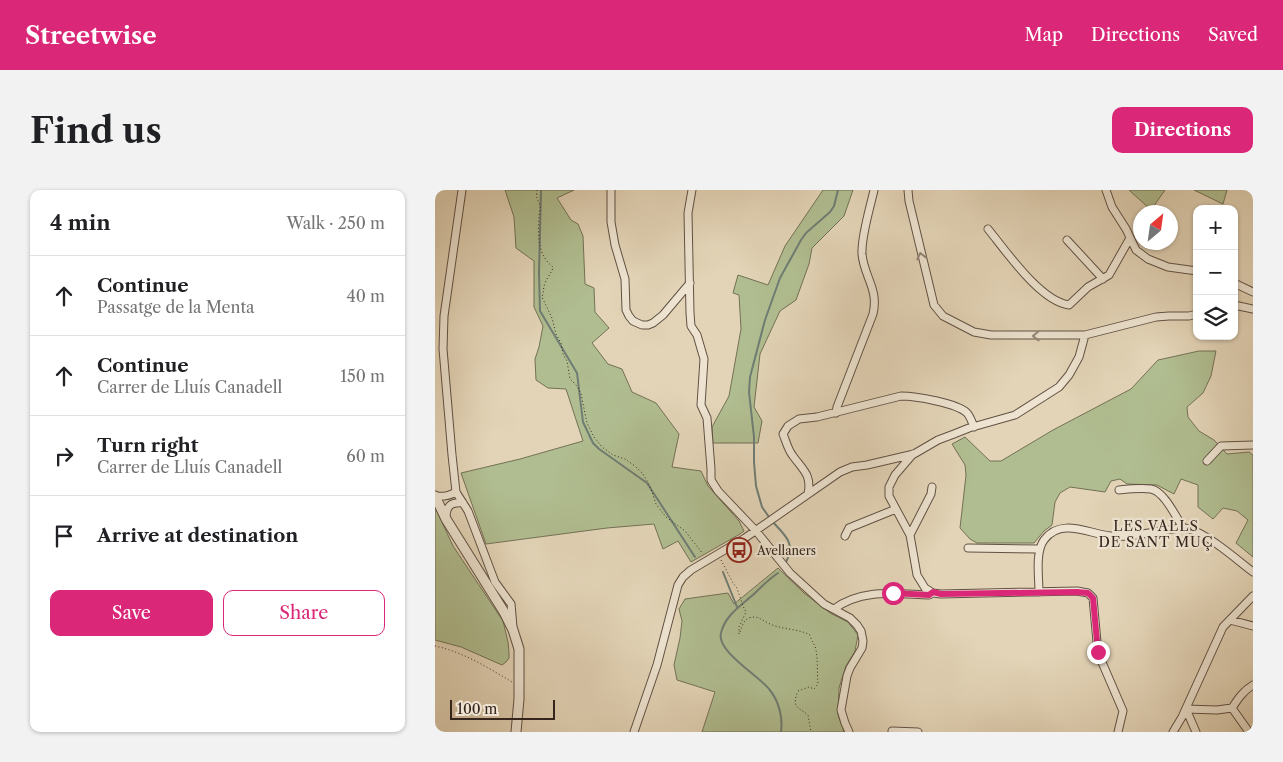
<!DOCTYPE html>
<html lang="en">
<head>
<meta charset="utf-8">
<style>
  body { margin:0; font-family:"Libre Caslon Text",serif; background:#f2f2f2; color:#202124 }
  .controls { position:absolute; right:15px; top:15px; display:grid; overflow:hidden; border-radius:10px; box-shadow:0 1px 4px #0004 }
  .controls button { width:45px; height:45px; display:grid; place-items:center; padding:0; border:0; border-bottom:1px solid #e0e0e0; background:#fff; color:#202124; font:25px sans-serif }
  .compass { position:absolute; left:698px; top:15px; width:45px; height:45px; border-radius:50%; background:#fff; box-shadow:0 1px 4px #0004; rotate:29deg }
  .scale { position:absolute; left:15px; bottom:12px; width:105px; box-sizing:border-box; padding-left:5px; border:2px solid #36251d; border-top:0; font-size:14px; line-height:18px; white-space:nowrap; color:#36251d; -webkit-text-stroke:4px #ede3d0; paint-order:stroke }
  .stop { position:absolute; width:15px; height:15px; margin:-11px; border:4px solid #db2777; border-radius:50%; background:#fff }
  .stop.end { background:#db2777; border-color:#fff; box-shadow:0 1px 5px #0008 }
  .list { margin:0; padding:0; list-style:none }
  h2 { display:flex; justify-content:space-between; align-items:center; height:65px; margin:0; padding:0 20px; font-size:21px }
  h2 small { font-size:16px; font-weight:400; color:#757577 }
  .list li { display:grid; grid-template-columns:32px 1fr auto; gap:15px; align-items:center; box-sizing:border-box; height:80px; padding:0 20px; border-top:1px solid #e0e0e0 }
  .list b { display:block; font-size:19px; white-space:nowrap }
  .list p { margin:0; font-size:16px; white-space:nowrap; color:#757577 }
  .list em { font-size:16px; font-style:normal; color:#757577 }
  .actions { display:flex; gap:10px; padding:15px 20px }
  .actions a { flex:1; padding:11px 0; border:1px solid #db2777; border-radius:10px; text-align:center; font-size:18px; color:#db2777 }
  .actions .main { background:#db2777; color:#fff }
  .icon { flex:none; width:28px; height:28px; fill:none; stroke:currentColor; stroke-width:2; stroke-linecap:round; stroke-linejoin:round }
  .map { position:relative; flex:none; width:818px; height:542px; overflow:hidden; border-radius:10px }
  header { display:flex; align-items:center; gap:30px; box-sizing:border-box; height:70px; padding:0 25px; background:#db2777; color:#fff }
  header strong { font-size:24px }
  nav { display:flex; gap:28px; margin-inline-start:auto; font-size:18px }
  .intro { display:flex; align-items:center; justify-content:space-between; box-sizing:border-box; height:120px; padding:0 30px }
  h1 { margin:0; font-size:35px }
  .button { padding:12px 22px; border-radius:10px; background:#db2777; color:#fff; font-size:18px; font-weight:700 }
  main { display:flex; gap:30px; padding:0 30px }
  aside { flex:1; background:#fff; border-radius:10px; box-shadow:0 1px 4px #0004 }
  .map>svg:first-child { display:block }
  .green { fill:#b0bd90; stroke:#737156 }
  .lines { fill:none; stroke-linecap:round; stroke-linejoin:round }
  .stream { stroke:#6f7d74; stroke-width:2 }
  .minor-casing { stroke:#615144; stroke-width:9 }
  .tertiary-casing { stroke:#615144; stroke-width:11 }
  .path { stroke:#36251d; stroke-width:1; stroke-dasharray:1 2.5; stroke-linecap:butt }
  .minor { stroke:#ede3d0; stroke-width:7 }
  .tertiary { stroke:#ede3d0; stroke-width:9 }
  .oneway { stroke:#928476 }
  .route { stroke:#db2777; stroke-width:6 }
  .labels { text-anchor:middle; dominant-baseline:central; stroke-width:4.5; stroke-linejoin:round; paint-order:stroke }
  .poi-label { font-size:12px; fill:#36251d; stroke:#ede3d0; text-anchor:start }
  .neighbourhood-label { font-size:14px; letter-spacing:1px; fill:#36251d; stroke:#ede3d0 }
</style>
</head>
<body>
<header>
<strong>Streetwise</strong>
<nav><a>Map</a><a>Directions</a><a>Saved</a></nav>
</header>
<div class="intro"><h1>Find us</h1><a class="button">Directions</a></div>
<main>
<aside>
<h2>4 min<small>Walk · 250 m</small></h2>
<ul class="list">
<li><svg class="icon" aria-label="ahead" viewBox="0 0 24 24"><path d="M12 20V5M6 11l6-6 6 6"/></svg><div><b>Continue</b><p>Passatge de la Menta</p></div><em>40 m</em></li>
<li><svg class="icon" aria-label="ahead" viewBox="0 0 24 24"><path d="M12 20V5M6 11l6-6 6 6"/></svg><div><b>Continue</b><p>Carrer de Lluís Canadell</p></div><em>150 m</em></li>
<li><svg class="icon" aria-label="right" viewBox="0 0 24 24"><path d="M7 20v-9h11M14 6l5 5-5 5"/></svg><div><b>Turn right</b><p>Carrer de Lluís Canadell</p></div><em>60 m</em></li>
<li><svg class="icon" aria-label="arrive" viewBox="0 0 24 24"><path d="M6 21V4h12l-3 4 3 4H6"/></svg><div><b>Arrive at destination</b></div></li>
</ul>
<div class="actions"><a class="main">Save</a><a>Share</a></div>
</aside>
<div class="map">
<svg width="818" height="542" viewBox="0 0 818 542">
  <rect width="100%" height="100%" fill="#e3d4b7"/>
  <filter id="stains"><feTurbulence type="fractalNoise" baseFrequency=".004" numOctaves="4"/><feColorMatrix values="0 0 0 0 .2 0 0 0 0 .09 0 0 0 0 .02 0 0 0 .5 -.17"/></filter>
  <radialGradient id="worn" r=".72"><stop offset=".6" stop-color="#630" stop-opacity="0"/><stop offset="1" stop-color="#630" stop-opacity=".3"/></radialGradient>
  <path class="green" d="M70 0H139L122 8 136 30 143 34 148 46 150 94 159 98 160 122 174 138 157 153 173 174 187 179 197 202 221 213 244 244 237 277 266 281 273 296 304 331 309 341 305 344 256 372 243 351 228 359 219 334 172 338 51 354 26 283 85 269 148 251 131 199 113 198 101 190 100 169 104 157 108 136 99 117V71L81 58 79 27Z
    M388 0H418L409 26 377 58 374 74 361 110 345 121 325 164 319 217 327 231 323 253H278L277 237 294 206 306 139 304 105 298 103 303 85 333 95 350 56Z
    M694 0H730L716 20Z
    M759 0H792L788 14Z
    M764 161H781L776 186 768 203 752 217 753 227 764 241 779 250 792 264 814 262 818 265V367L801 353 813 330 802 321 788 318 778 329 763 317V295L746 289 739 304 722 295 692 294 685 289 676 291 670 302 635 297 625 303 620 312 617 335 609 341 599 353H542L535 349 525 338 531 285 530 275 517 254 530 247 555 271H566L618 240 696 199 723 170Z
    M0 317 18 356 68 431 73 452 74 462V468L71 472 67 475 26 457 0 450Z
    M343 378 369 403 395 423 413 432 423 445 420 461 411 476 404 498 403 525 409 542H267L280 502 242 490 239 475 245 448 247 431 244 419 250 409 293 403 299 414Z"/>
  <g class="lines">
    <path class="stream" d="M106 0 104 83 105 121 142 183 148 232 158 253 164 259 212 293 260 367
      M334 327 327 317 321 296 319 272V247L314 202 315 187 330 130 345 88 366 50 371 43 395 22 399 16 403 0
      M337 331C350 346 361 352 351 372
      M288 382 302 417
      M343 383C334 389 327 396 320 403 307 415 290 425 286 443 281 461 324 486 334 499 344 511 348 527 346 542"/>
    <defs>
      <path id="minor" d="M27 0 9 126 8 159 17 265 21 302 33 321 60 392 76 414 78 437
        M176 0V32L180 55 190 89 191 120 194 126 198 131 207 135H213L218 133 228 125 255 93
        M257 0 253 23 255 123 256 136 262 145 269 169 266 215 272 228 276 279V290L283 301 321 341 355 383 389 414 415 428 422 435 426 441 428 451 427 458 415 478 412 486 406 520 410 533 414 542
        M473 0 474 11 499 115 508 126 539 142 556 145H650L721 127 734 126H754L762 124
        M671 0 677 17 691 39 701 60 713 69 733 77 762 81
        M553 39C571 61 605 111 634 115L653 97 674 85 695 48
        M632 50 668 89
        M799 93 818 102
        M799 115 818 119
        M401 223 402 217 438 124C444 99 429 87 427 64 426 47 435 18 439 0
        M478 264 460 285 454 297V306L475 345 482 385 490 398 498 403 506 404 642 401 653 403 658 408 663 463 688 521 683 542
        M772 271 786 256 818 255
        M684 300C694 299 706 298 716 299 729 301 741 327 748 338
        M373 304C377 285 368 280 358 266 353 260 351 251 348 244L353 236 364 229 382 227 466 206C480 206 522 213 532 223 535 226 537 232 539 237
        M0 306C9 307 14 306 21 302
        M11 329C11 316 15 312 28 313
        M475 345 496 304 497 297
        M410 346 414 338 461 319
        M533 358 604 359
        M604 402C604 388 600 362 609 350 626 327 654 344 676 346 695 348 715 342 733 340 740 339 749 336 755 339 775 346 801 369 818 382
        M399 419C427 398 461 404 494 405L498 403
        M795 430 818 436
        M797 518 814 542
        M751 519 782 520 797 518C803 509 808 501 818 495
        M751 519 761 542
        M199 542 222 475 243 395 248 387 256 380 310 348 405 282 417 277 432 275 479 264 503 250 519 244 534 238 580 225 624 197 634 185 644 167 650 145
        M457 542V541L483 542
        M738 542 747 527 788 437 818 406"/>
      <path id="tertiary" d="M0 306 11 329 69 422 78 440 84 459V509L81 542"/>
    </defs>
    <use href="#minor" class="minor-casing"/>
    <use href="#tertiary" class="tertiary-casing"/>
    <path class="path" d="M102 0C102 2 101 6 102 8 103 12 106 15 105 19 105 21 104 24 104 26 103 45 102 65 118 77 117 83 112 87 110 93 108 98 109 102 107 107L117 128 121 144 126 153 128 164 132 171 135 189 142 196 146 204 152 233 159 247 167 257 178 265 190 269 200 276 208 284 215 296 221 314 231 327 250 341 268 364
      M286 370 298 393 302 398 308 416 311 422 304 437V444C307 438 308 430 314 428 322 425 327 430 333 433 346 440 362 438 375 445 376 451 380 454 381 460 383 471 382 483 383 494L379 499 374 497 363 501C357 517 361 516 373 525L376 542
      M0 456C28 462 52 477 77 492"/>
    <use href="#minor" class="minor"/>
    <use href="#tertiary" class="tertiary"/>
  </g>
  <defs><path id="oneway-chevron" d="M-2-3.5L2.5 0L-2 3.5" fill="none" stroke-width="1.6" stroke-linecap="round" stroke-linejoin="round" transform="scale(1.25)"/></defs>
  <g class="oneway">
    <use href="#oneway-chevron" transform="translate(486 66) rotate(-103)"/>
    <use href="#oneway-chevron" transform="translate(601 146) rotate(179)"/>
  </g>
  <g class="lines">
    <path class="route" d="M458 403 494 405 498 402 506 404 642 402 653 403 658 408 663 462"/>
  </g>
  <defs>
    <symbol id="bus-ring" viewBox="-11 -11 22 22"><circle r="9.5" fill="#ede3d0" stroke="#8f2418" stroke-width="1.5"/><path d="M-5-6H5V4H4V6H2V4H-2V6H-4V4H-5ZM-3.5-4V0h7V-4ZM-3.5 1.2v1.5H-2V1.2ZM2 1.2v1.5H3.5V1.2Z" fill="#8f2418"/></symbol>
  </defs>
  <g fill-rule="evenodd">
    <use href="#bus-ring" x="290" y="346" width="28" height="28"/>
  </g>
  <g class="labels">
    <g class="poi-label">
      <text x="322" y="360">Avellaners</text>
    </g>
    <g class="neighbourhood-label">
      <text x="721" y="336">LES VALLS<tspan x="721" dy="16">DE SANT MUÇ</tspan></text>
    </g>
  </g>
  <rect width="100%" height="100%" filter="url(#stains)"/>
  <rect width="100%" height="100%" fill="url(#worn)"/>
</svg>
<div class="controls">
<button>+</button>
<button>−</button>
<button><svg class="icon" aria-label="layers" viewBox="0 0 24 24"><path d="M12 4l9 5-9 5-9-5zM3 14l9 5 9-5"/></svg></button>
</div>
<svg class="compass" viewBox="-18 -18 36 36"><path d="M0-13l5 13h-10z" fill="#e53935"/><path d="M0 13l5-13h-10z" fill="#757577"/></svg>
<div class="scale">100 m</div>
<div class="stop" style="left:458px;top:403px"></div>
<div class="stop end" style="left:663px;top:462px"></div>
</div>
</main>
</body>
</html>
